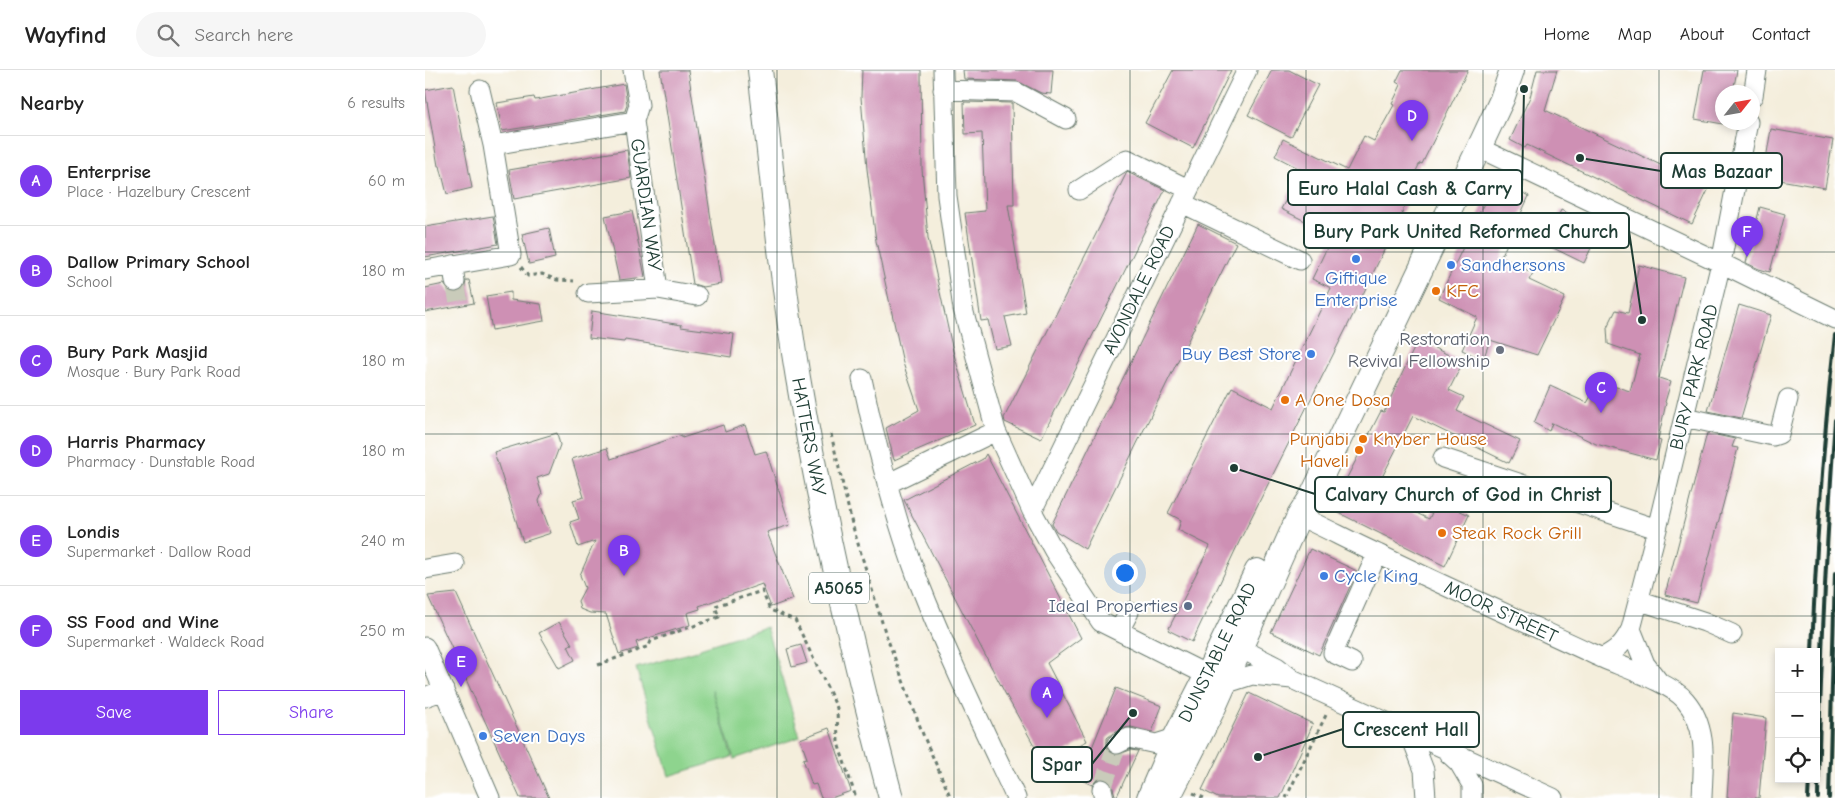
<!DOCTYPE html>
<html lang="en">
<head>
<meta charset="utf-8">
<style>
  body { margin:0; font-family:"Comic Neue",sans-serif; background:#f6f6f6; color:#222 }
  .controls { position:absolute; right:15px; bottom:15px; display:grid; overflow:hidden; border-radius:0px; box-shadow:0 2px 8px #0003 }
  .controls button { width:45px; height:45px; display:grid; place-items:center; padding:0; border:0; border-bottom:1px solid #e0e0e0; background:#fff; color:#222; font:25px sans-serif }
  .compass { position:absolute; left:1290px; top:15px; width:45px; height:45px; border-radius:50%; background:#fff; box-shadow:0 2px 8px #0003; rotate:59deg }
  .you { position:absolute; left:699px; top:502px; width:18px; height:18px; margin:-12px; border:4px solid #fff; border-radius:50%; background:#1a73e8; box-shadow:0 0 0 8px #1a73e833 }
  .badge { display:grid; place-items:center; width:32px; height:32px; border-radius:50%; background:#7c3aed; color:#fff; font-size:16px; font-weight:700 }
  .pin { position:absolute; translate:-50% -41px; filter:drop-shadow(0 1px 2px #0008) }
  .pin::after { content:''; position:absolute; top:26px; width:18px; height:15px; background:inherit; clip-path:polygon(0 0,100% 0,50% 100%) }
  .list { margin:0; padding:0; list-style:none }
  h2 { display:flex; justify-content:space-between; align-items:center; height:65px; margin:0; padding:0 20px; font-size:21px }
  h2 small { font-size:16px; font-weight:400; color:#767676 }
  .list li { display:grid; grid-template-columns:32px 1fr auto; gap:15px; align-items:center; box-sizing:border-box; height:90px; padding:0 20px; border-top:1px solid #e0e0e0 }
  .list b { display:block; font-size:19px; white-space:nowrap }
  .list p { margin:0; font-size:16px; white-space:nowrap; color:#767676 }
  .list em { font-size:16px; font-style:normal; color:#767676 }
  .actions { display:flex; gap:10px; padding:15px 20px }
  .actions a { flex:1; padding:11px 0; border:1px solid #7c3aed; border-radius:0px; text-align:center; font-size:18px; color:#7c3aed }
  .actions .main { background:#7c3aed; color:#fff }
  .icon { flex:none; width:28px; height:28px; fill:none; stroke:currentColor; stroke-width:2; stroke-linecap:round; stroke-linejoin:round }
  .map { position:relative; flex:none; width:1410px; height:728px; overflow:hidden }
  header { display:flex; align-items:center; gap:30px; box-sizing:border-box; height:70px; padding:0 25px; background:#fff; border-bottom:1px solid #e0e0e0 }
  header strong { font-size:24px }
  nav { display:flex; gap:28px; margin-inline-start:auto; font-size:18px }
  .search { width:350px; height:45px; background:#f6f6f6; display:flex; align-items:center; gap:12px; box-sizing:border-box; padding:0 18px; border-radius:28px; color:#767676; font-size:19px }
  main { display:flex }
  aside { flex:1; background:#fff }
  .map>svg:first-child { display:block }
  .green { fill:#8ed48e; stroke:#568861 }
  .building { fill:#ce90b4 }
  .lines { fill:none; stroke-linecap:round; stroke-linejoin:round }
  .minor-tunnel { stroke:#c9cbba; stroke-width:19; stroke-dasharray:19 9; stroke-linecap:butt }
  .minor-casing { stroke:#6a7b6f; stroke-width:21 }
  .major-casing { stroke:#6a7b6f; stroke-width:26 }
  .path { stroke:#6a7b6f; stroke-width:3; stroke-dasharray:4 4; stroke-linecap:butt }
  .minor { stroke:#fff; stroke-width:19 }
  .major { stroke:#fff; stroke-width:24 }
  .rail { stroke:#1f3d34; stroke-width:4 }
  .grid { fill:none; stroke:#1f3d34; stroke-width:1; stroke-opacity:0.55 }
  .shop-dot { fill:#3f7fe0; stroke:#fff; stroke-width:2 }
  .food-dot { fill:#e8710a; stroke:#fff; stroke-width:2 }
  .worship-dot { fill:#6b7280; stroke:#fff; stroke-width:2 }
  .service-dot { fill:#5c6f8a; stroke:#fff; stroke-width:2 }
  .labels { text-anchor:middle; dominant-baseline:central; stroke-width:4; stroke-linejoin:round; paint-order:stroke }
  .shield { fill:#fff; stroke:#627771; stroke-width:1 }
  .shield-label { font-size:18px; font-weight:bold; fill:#1f3d34 }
  .street-label { font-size:19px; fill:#1f3d34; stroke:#fff }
  .shop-label { font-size:19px; fill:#366cbe; stroke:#fff; text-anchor:start }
  .food-label { font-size:19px; fill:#c56008; stroke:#fff; text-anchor:start }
  .worship-label { font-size:19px; fill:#5b616d; stroke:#fff; text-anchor:end }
  .service-label { font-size:19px; fill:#4e5e75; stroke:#fff; text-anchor:end }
  .leader { fill:none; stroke:#1f3d34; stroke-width:2 }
  .callout-dot { fill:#1f3d34; stroke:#fff; stroke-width:2 }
  .callout { fill:#fff; stroke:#1f3d34; stroke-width:2 }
  .callout-label { font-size:20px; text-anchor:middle; font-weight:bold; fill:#1f3d34 }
</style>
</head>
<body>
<header>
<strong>Wayfind</strong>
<div class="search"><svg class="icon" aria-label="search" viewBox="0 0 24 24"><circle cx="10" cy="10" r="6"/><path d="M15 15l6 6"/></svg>Search here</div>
<nav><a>Home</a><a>Map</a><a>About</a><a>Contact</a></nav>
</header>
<main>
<aside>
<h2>Nearby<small>6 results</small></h2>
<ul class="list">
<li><span class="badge">A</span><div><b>Enterprise</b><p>Place · Hazelbury Crescent</p></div><em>60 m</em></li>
<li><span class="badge">B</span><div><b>Dallow Primary School</b><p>School</p></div><em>180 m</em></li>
<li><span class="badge">C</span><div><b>Bury Park Masjid</b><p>Mosque · Bury Park Road</p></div><em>180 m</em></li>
<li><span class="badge">D</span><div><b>Harris Pharmacy</b><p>Pharmacy · Dunstable Road</p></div><em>180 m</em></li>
<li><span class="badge">E</span><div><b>Londis</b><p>Supermarket · Dallow Road</p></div><em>240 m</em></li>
<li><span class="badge">F</span><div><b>SS Food and Wine</b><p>Supermarket · Waldeck Road</p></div><em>250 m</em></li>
</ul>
<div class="actions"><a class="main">Save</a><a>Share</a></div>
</aside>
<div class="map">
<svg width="1410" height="728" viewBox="0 0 1410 728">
  <rect width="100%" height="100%" fill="#fff"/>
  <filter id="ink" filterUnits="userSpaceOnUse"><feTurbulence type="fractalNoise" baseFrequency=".02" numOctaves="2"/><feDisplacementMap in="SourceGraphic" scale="10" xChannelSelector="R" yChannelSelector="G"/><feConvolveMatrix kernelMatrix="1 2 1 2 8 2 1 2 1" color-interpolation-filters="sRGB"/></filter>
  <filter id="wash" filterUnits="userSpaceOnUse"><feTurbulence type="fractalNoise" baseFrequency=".0096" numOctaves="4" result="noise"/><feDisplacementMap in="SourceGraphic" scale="20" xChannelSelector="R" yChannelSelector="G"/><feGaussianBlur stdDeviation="1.12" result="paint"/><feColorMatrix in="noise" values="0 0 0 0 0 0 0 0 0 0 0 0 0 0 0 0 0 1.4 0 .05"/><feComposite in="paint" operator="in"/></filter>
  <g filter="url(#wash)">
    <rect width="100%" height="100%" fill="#f4eedc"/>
    <path class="green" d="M341 557 375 667 309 689 287 620 307 687 244 706 211 598 275 580V578Z"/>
    <g id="blocks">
      <path class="building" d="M235 0H263L296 214 278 217 268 214Z
        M437 0H496L497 99 503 168 528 281 550 355 469 390 461 358 494 340 478 293 451 171 442 99 436 27Z
        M538 0H628L626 24 616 23 592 11 539 9Z
        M748 0H806L768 78 720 53Z
        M847 0H864L893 15 866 67 823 45Z
        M977 0H1043L997 94 995 93 978 127 983 130 929 243 815 470 767 572 743 560 785 476 753 460 756 450 743 443 807 317 848 338 906 218 887 209 908 165 856 139 877 100 850 86 858 69 922 100 939 66 949 71 969 35 967 34 976 15 971 12Z
        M1112 0H1132L1120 40 1284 118 1267 154 1102 75 1100 78 1085 70 1105 27Z
        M1279 0H1312L1308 22H1298V54L1270 49Z
        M199 14 202 34 200 41 77 61 72 33 109 27 110 30Z
        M28 15 47 118 22 124 15 96H13L0 20Z
        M539 32 587 33 589 135H583L601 243 580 247 587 276 570 279 563 250 556 251 540 143 560 141 557 63 540 64Z
        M1346 59 1408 70 1400 118 1338 107Z
        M202 80 206 108 89 129 84 100Z
        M702 102 740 120 616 369 580 352 579 348Z
        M1070 110 1104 126 1076 187 1108 203 1104 210 1140 227 1112 285 1065 270 1058 290 1037 280 1052 247 1014 228Z
        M1335 137 1360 144 1345 202 1334 199 1321 193Z
        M1136 140 1175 159 1159 193 1120 174Z
        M207 141 220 207 194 210 180 146Z
        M68 146 73 174 0 187V157Z
        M773 154 811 173 660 479 631 461 627 454Z
        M124 158 130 188 104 194 97 164Z
        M1214 195 1259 207 1234 308 1246 312 1240 332 1241 333 1233 370 1236 371 1231 390 1171 374 1127 353 1124 361 1109 353 1125 316 1162 333 1174 312 1205 321 1215 285 1183 274 1182 258 1191 240 1203 243Z
        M41 210H44L49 233 0 242V218L19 214 25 222 32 223 40 217Z
        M86 222V230L116 234 119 251 67 260 61 226Z
        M1314 235 1346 245 1316 348 1283 341Z
        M167 241 257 255 256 257 309 264 306 287 200 270 199 272 164 268Z
        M993 270 1038 292 1024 320 1039 327 1032 341 1095 371 1084 393 988 346 949 423 1004 449 1013 430 1044 445 1020 496 906 439 956 341 959 342Z
        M298 355 300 362 320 355 330 384 341 381 365 455 342 462 368 529 346 537 337 514 274 536 275 539 262 543 265 555 211 572 213 578 194 584 181 544 165 543 155 539 153 531 160 518 155 505 170 471 153 477 145 452 154 449 148 430 159 427 147 389 182 378 186 389 257 365V368Z
        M132 363 135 375 124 404 112 408 117 424 114 431 126 463 98 472 69 382Z
        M1282 363 1310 369 1307 377 1313 378 1272 533 1240 525Z
        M561 384 656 568 622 593 662 671 619 693 581 625 479 430 558 389Z
        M885 479 932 501 894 585 846 562Z
        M31 523 124 728H95L3 526Z
        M134 552 147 574 143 576 150 590 134 598 114 563Z
        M376 575 382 593 367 597 362 579Z
        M691 618 737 636 727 662 706 657 700 658 687 664 682 668V679L686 684 692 685 705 680 713 681 692 726 690 725 686 712 681 708H674L667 715 652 708 666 680Z
        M824 623 888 654 855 728H793L777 720Z
        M1308 643 1341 648 1334 728H1302Z
        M404 658 426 721 406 728H396L391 714 387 715 378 689 382 688 375 669Z"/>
    </g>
  </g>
  <g filter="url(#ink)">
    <use href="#blocks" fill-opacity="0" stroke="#6a7b6f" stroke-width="1"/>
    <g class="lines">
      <path class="minor-tunnel" d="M30 212 34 233
        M677 719 692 674"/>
      <defs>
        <path id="minor" d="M208 0 214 35 209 51
          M518 0 522 126 538 239 571 361 607 441 629 481 676 552 782 605
          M518 20 591 22 641 49
          M1328 26 1332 0
          M68 75 209 51 233 219
          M1054 78 1296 193 1410 249
          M654 120 702 89 763 119
          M757 133 875 190
          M28 195 30 212
          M0 200 86 185 68 75 55 20
          M163 223 233 219 272 226
          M437 309C451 376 469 445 493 510 522 584 557 656 591 728
          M1259 347 1348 366 1354 364 1363 329
          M1018 388 1232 459
          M462 414 571 361
          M607 441 822 0
          M874 446C901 458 926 472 953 484 1023 518 1095 550 1166 583 1190 595 1244 611 1260 630 1284 658 1278 694 1277 728
          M0 499 30 494
          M1213 530 1280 552 1307 564
          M1206 559 1220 594 1234 612
          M694 561 704 542
          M0 577 65 728
          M802 577 815 578 852 597 866 608
          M1177 588C1193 579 1198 575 1206 559L1232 459 1296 193 1323 52
          M927 592 908 583 952 484
          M799 614 827 605 867 609 1128 728
          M0 627 19 620
          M984 661 999 700 1001 728
          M692 674 704 668 731 674 750 668
          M1023 683 1034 693 1047 715V728
          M677 719 679 728"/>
        <g id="major">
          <path id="s1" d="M335 0C347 103 356 206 373 308 397 450 429 589 466 728"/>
          <path id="s2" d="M724 728 750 668 782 605 832 501"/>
          <path d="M743 728 789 637 874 446 887 426 1054 78 1077 29 1087 0"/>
        </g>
      </defs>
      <use href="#minor" class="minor-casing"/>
      <use href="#major" class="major-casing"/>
      <path class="path" d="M96 197 103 206 117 204 132 210 149 211
        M406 364 427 454 460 562 499 667 526 728
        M173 595 224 576 226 571 294 547 290 536 337 521 345 540 370 550 412 638 413 673 431 728
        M768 723 779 728
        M861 728 901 645"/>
      <use href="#minor" class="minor"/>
      <use href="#major" class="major"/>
      <path class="rail" d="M1387 582C1391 476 1398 371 1410 265
        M1383 728 1384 709
        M1393 728C1395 602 1401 476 1410 350
        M1404 728 1410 503"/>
    </g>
  </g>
  <path class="grid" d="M176 0V728M352 0V728M529 0V728M705 0V728M881 0V728M1058 0V728M1234 0V728M0 182H1410M0 364H1410M0 546H1410"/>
  <g class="shop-dot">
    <circle cx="931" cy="189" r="5"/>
    <circle cx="1026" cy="195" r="5"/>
    <circle cx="886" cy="284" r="5"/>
    <circle cx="899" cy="506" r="5"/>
    <circle cx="58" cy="666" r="5"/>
  </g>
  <g class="food-dot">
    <circle cx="1011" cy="221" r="5"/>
    <circle cx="860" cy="330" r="5"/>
    <circle cx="938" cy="369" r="5"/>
    <circle cx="934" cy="380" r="5"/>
    <circle cx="1017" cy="463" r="5"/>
  </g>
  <circle class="worship-dot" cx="1075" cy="280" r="5"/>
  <circle class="service-dot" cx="763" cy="536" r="5"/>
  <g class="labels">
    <rect class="shield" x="384" y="502.5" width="60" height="31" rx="4"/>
    <g class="shield-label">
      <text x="414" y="518">A5065</text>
    </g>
    <g class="street-label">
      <text transform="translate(221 135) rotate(82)">GUARDIAN WAY</text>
      <text transform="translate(714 220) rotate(-64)">AVONDALE ROAD</text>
      <text transform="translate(1269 307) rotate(-76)">BURY PARK ROAD</text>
      <text stroke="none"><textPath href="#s1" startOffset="370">HATTERS WAY</textPath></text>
      <text transform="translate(1076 542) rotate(25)">MOOR STREET</text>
      <text stroke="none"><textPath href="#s2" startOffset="161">DUNSTABLE ROAD</textPath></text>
    </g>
    <g class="shop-label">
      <text x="1036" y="195">Sandhersons</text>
      <text x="931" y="208" text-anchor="middle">Giftique<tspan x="931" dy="22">Enterprise</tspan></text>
      <text x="876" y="284" text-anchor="end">Buy Best Store</text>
      <text x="909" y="506">Cycle King</text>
      <text x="68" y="666">Seven Days</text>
    </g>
    <g class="food-label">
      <text x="1021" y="221">KFC</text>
      <text x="870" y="330">A One Dosa</text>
      <text x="924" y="369" text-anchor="end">Punjabi<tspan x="924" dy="22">Haveli</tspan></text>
      <text x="948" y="369">Khyber House</text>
      <text x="1027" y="463">Steak Rock Grill</text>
    </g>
    <g class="worship-label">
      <text x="1065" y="269">Restoration<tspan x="1065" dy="22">Revival Fellowship</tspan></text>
    </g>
    <g class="service-label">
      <text x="753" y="536">Ideal Properties</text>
    </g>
  </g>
  <path class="leader" d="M1155 88L1236 101M1099 19L1097 118M1217 250L1204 161M809 398L890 424M833 687L918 659M708 643L667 694"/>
  <g class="callout-dot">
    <circle cx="1155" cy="88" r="5"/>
    <circle cx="1099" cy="19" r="5"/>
    <circle cx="1217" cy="250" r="5"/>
    <circle cx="809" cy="398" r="5"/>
    <circle cx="833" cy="687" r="5"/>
    <circle cx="708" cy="643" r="5"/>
  </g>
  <g class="callout">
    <rect x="1236" y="83" width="121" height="35" rx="5"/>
    <rect x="863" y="100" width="234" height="35" rx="5"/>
    <rect x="879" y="143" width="325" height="35" rx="5"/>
    <rect x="890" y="407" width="296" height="35" rx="5"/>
    <rect x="918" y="642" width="136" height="35" rx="5"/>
    <rect x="607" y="677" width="60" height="35" rx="5"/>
  </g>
  <g class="callout-label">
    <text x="1297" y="108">Mas Bazaar</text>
    <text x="980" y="125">Euro Halal Cash &amp; Carry</text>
    <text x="1041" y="168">Bury Park United Reformed Church</text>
    <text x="1038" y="431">Calvary Church of God in Christ</text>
    <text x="986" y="666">Crescent Hall</text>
    <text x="637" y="701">Spar</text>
  </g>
</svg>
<div class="controls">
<button>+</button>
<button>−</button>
<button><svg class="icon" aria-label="locate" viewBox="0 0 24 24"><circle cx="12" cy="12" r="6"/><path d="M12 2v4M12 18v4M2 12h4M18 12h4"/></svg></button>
</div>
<svg class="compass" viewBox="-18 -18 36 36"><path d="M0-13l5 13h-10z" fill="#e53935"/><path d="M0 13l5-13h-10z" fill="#767676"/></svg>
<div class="you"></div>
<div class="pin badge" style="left:622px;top:648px">A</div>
<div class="pin badge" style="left:199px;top:506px">B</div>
<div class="pin badge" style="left:1176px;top:343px">C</div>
<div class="pin badge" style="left:987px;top:71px">D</div>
<div class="pin badge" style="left:36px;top:617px">E</div>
<div class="pin badge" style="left:1322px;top:187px">F</div>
</div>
</main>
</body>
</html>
